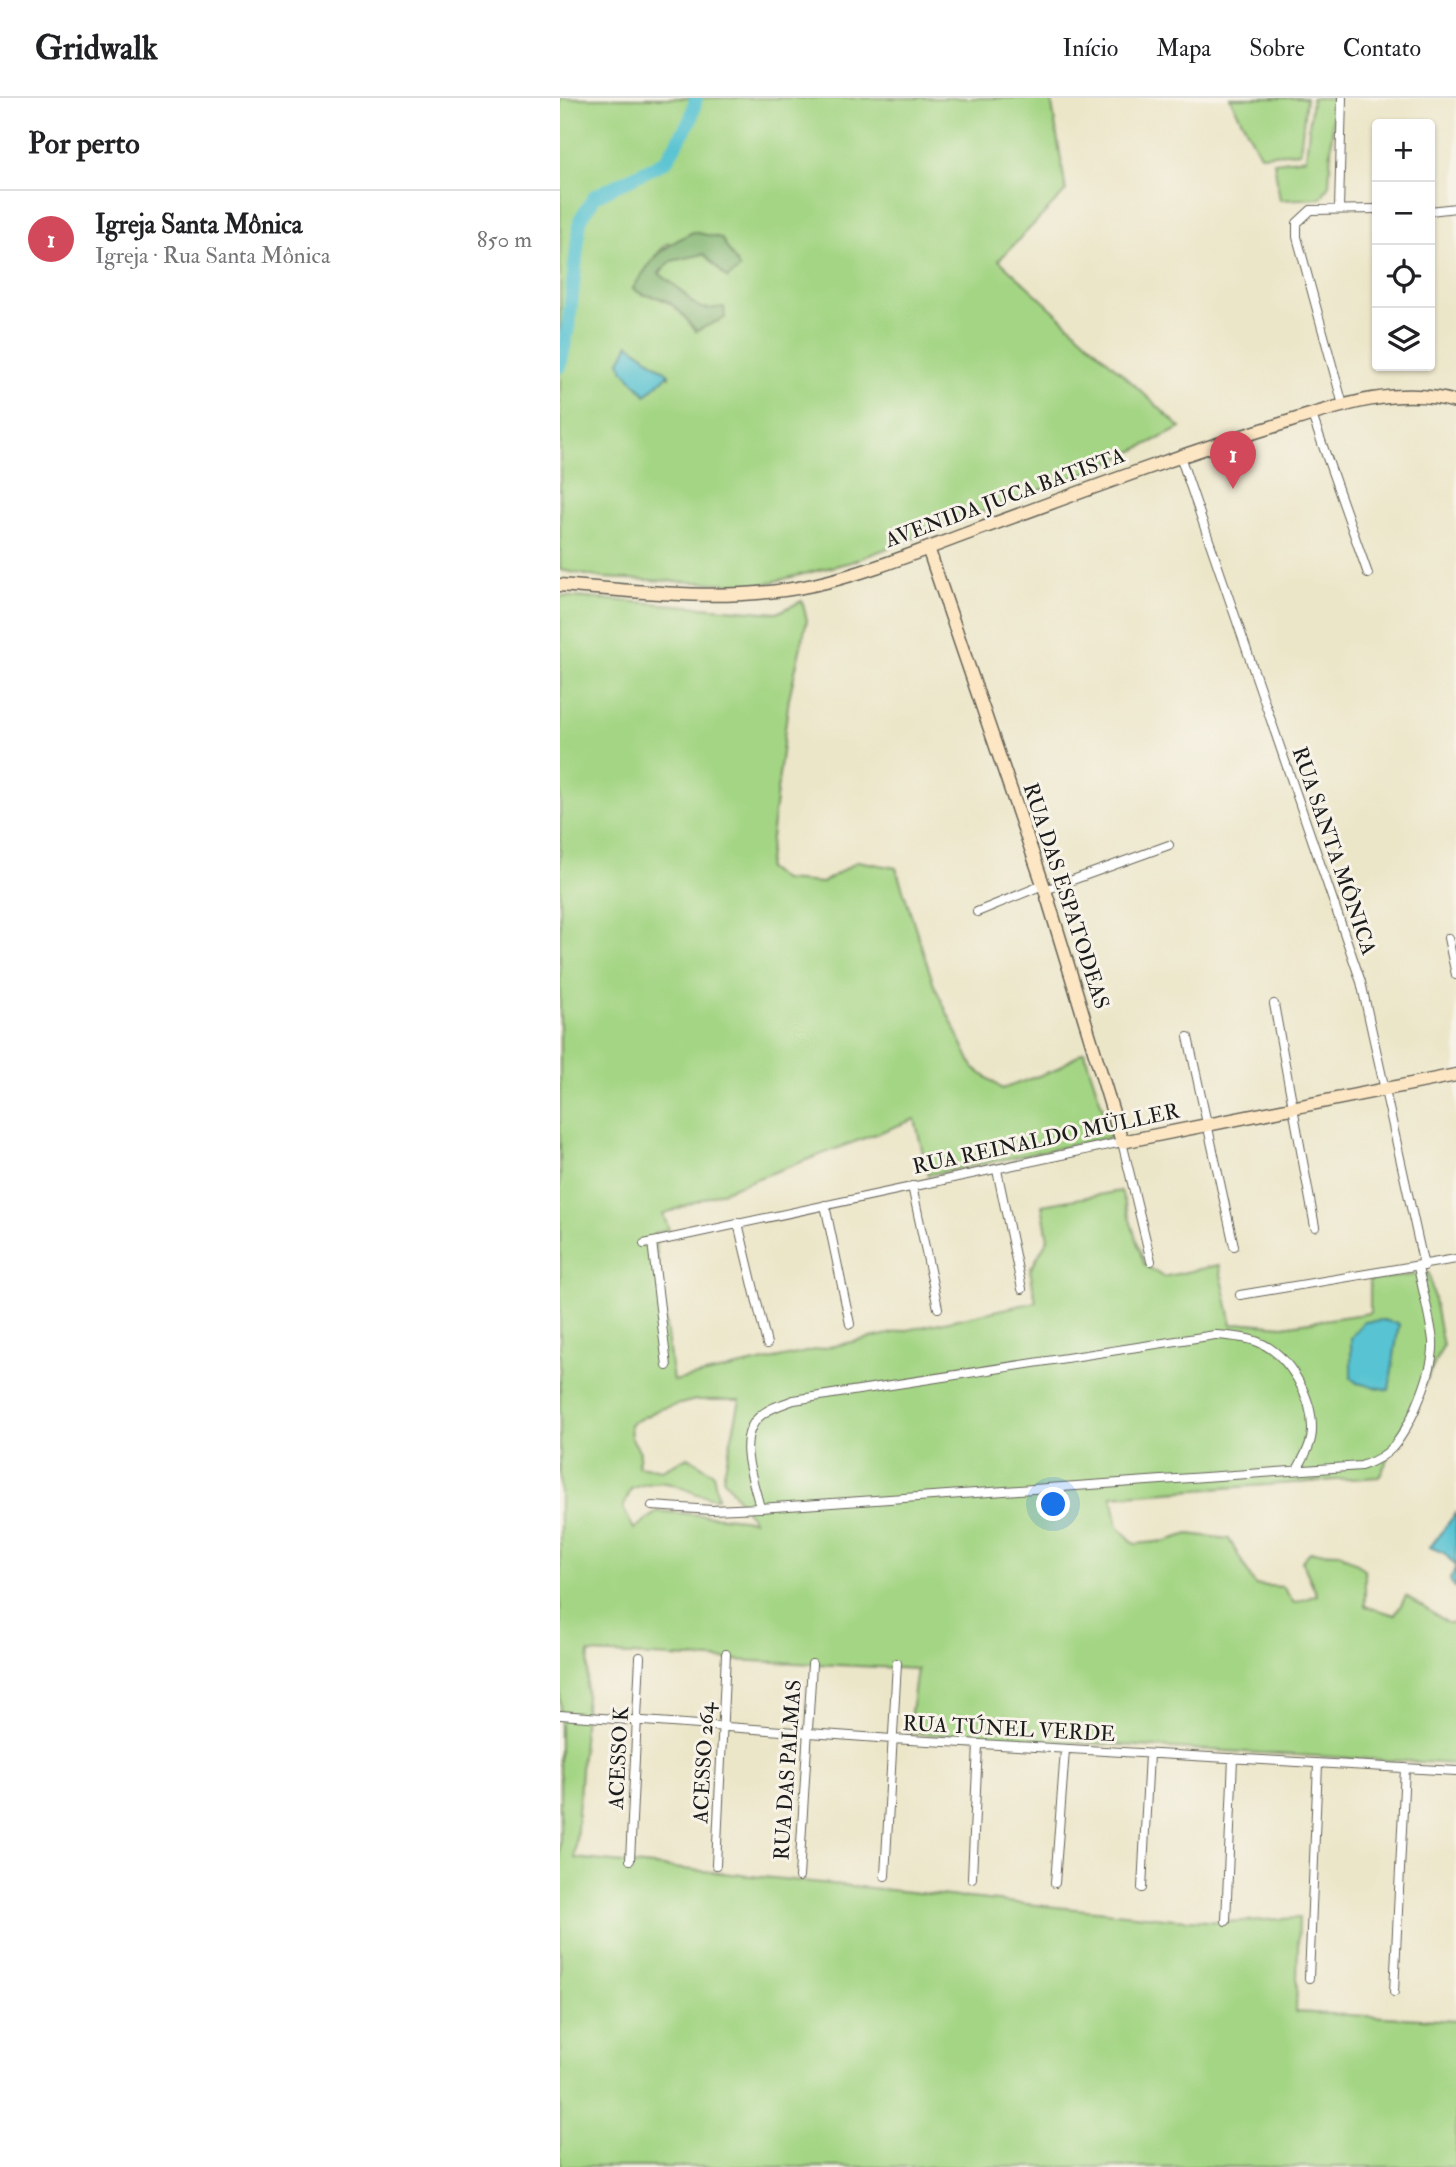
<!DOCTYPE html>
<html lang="pt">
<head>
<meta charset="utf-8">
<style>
  body { margin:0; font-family:"IM FELL Double Pica",serif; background:#f2f2f2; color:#202124 }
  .controls { position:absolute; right:21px; top:21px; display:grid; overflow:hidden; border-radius:7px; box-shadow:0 2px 5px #0004 }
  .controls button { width:63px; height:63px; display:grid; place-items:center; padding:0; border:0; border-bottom:2px solid #e0e0e0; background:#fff; color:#202124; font:35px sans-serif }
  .you { position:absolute; left:494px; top:1407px; width:24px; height:24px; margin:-18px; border:5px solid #fff; border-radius:50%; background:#1a73e8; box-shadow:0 0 0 10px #1a73e833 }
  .badge { display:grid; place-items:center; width:46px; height:46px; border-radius:50%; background:#d1495b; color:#fff; font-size:23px; font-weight:700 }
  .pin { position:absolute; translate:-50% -58px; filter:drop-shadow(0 2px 4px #0008) }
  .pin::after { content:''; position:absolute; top:37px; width:24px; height:21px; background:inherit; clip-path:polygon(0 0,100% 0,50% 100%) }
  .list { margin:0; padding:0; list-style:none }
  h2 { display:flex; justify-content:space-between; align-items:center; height:91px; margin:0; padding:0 28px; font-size:30px }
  h2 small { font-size:23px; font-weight:400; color:#757577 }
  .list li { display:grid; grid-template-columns:46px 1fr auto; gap:21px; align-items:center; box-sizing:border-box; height:98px; padding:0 28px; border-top:2px solid #e0e0e0 }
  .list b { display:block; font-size:26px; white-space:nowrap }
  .list p { margin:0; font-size:23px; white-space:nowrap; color:#757577 }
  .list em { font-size:23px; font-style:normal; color:#757577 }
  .icon { flex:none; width:38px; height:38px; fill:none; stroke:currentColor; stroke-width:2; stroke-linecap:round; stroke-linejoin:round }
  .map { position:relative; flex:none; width:896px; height:2069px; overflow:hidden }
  header { display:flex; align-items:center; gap:42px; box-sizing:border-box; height:98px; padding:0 35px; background:#fff; border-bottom:2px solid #e0e0e0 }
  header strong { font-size:33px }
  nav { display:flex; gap:38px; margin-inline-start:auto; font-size:24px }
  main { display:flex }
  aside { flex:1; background:#fff }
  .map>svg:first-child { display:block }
  .green { fill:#a4d584; stroke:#607850; stroke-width:2; fill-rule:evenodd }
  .forest { fill:#83b672; stroke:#506947; stroke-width:2 }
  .water { fill:#58c3d2; stroke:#3a7077; stroke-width:2 }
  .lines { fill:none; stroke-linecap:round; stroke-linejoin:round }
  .river { stroke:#58c3d2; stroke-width:14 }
  .street-casing { stroke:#656359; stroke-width:10 }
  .secondary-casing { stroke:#656359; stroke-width:15 }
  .street { stroke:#fff; stroke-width:8 }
  .secondary { stroke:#fce6c4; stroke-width:12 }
  .labels { text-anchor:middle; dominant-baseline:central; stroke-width:6; stroke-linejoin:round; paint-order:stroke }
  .street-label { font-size:21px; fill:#1c1c1c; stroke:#f7f3e8 }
</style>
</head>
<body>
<header>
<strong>Gridwalk</strong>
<nav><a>Início</a><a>Mapa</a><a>Sobre</a><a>Contato</a></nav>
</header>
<main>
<aside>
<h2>Por perto<small></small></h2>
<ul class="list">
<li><span class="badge">1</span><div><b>Igreja Santa Mônica</b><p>Igreja · Rua Santa Mônica</p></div><em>850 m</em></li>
</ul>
</aside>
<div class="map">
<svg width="896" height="2069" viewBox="0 0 896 2069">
  <rect width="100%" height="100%" fill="#f7f3e8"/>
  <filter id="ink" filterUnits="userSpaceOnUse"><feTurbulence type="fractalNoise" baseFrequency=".0143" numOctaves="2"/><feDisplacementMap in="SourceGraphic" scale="14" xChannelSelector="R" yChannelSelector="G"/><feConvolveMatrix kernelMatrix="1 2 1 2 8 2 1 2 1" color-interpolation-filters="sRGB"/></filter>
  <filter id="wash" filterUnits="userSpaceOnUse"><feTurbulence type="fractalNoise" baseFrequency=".00686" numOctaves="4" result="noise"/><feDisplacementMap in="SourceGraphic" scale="28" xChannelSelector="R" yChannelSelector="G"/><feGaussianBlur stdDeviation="1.57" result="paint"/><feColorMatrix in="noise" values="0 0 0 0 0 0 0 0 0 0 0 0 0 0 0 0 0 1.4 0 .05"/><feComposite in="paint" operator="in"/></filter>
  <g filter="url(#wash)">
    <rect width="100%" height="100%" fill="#ece6c9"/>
    <path class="green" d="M0 0H491L506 93 439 162 621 330 538 370 291 464 200 487 43 480 0 472ZM161 140 167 180 144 156 111 163 98 176C113 188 127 205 145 212L136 233C127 222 117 208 103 202 92 196 84 200 73 191L92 162 106 146ZM69 246 109 276V279L60 264Z
      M670 0H746L740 54 700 57Z
      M752 0H774L769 87 761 100 720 102 714 64 746 60Z
      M0 498 217 515 242 503 247 522 229 600 207 771 223 782 262 785 298 763 336 770 374 887 413 969 442 991 495 972 524 953 552 1039 368 1077 355 1021 103 1116 109 1132 94 1135 113 1283 476 1204 470 1172 488 1141 482 1107 561 1093 584 1166 603 1179 659 1167 672 1227 688 1225 723 1228 810 1215V1182L869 1175 883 1248 819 1379 552 1398 558 1429 575 1446 606 1443 629 1436 669 1441 695 1487 723 1489 734 1505 757 1497 742 1463 750 1454 780 1455 805 1471V1508L835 1517 846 1498 888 1525H896V1666L348 1635 357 1571 29 1555 15 1760 614 1821 663 1824 739 1820 736 1914 896 1923V2069H0ZM136 1302H180L163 1380 193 1422 98 1413 74 1431 63 1410 71 1391C116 1373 121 1398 158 1400L153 1375 128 1359 102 1372 78 1368 80 1354 71 1339 70 1326 100 1311Z"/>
    <path class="forest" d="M133 134 161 140 180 171 167 180 144 156 111 163 99 175C104 180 111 184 117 189 137 207 133 214 164 209L165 220 136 233C127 222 117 207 103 201 91 196 84 200 73 190 92 161 101 149 133 134Z"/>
    <path class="water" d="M69 246 109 276 86 297 64 273 60 263Z
      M823 1222 839 1226 829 1292 797 1285 791 1280V1240L803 1224Z
      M896 1415V1490H894L890 1482 896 1468 884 1455 870 1449Z"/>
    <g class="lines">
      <path class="river" d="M0 268 9 224 20 122 35 98 106 63 131 21 136 0"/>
    </g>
  </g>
  <g filter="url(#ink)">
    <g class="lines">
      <defs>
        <path id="street" d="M779 110 782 0
          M870 113 896 110
          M783 307 737 139V125L751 112 817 111
          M752 317 808 476
          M620 358 801 884 864 1168
          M485 792 609 747
          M417 814 483 787
          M888 840 896 877
          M714 906 755 1129
          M628 939 674 1148
          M437 1072 462 1191
          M352 1088 378 1210
          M265 1107 290 1226
          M178 1125 207 1246
          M92 1144 107 1268
          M84 1146 562 1044 591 1163
          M680 1197 896 1161
          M92 1408 152 1412 200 1410 801 1368C813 1364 824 1359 833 1349 851 1328 875 1271 873 1243 870 1219 863 1193 858 1169
          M200 1410C194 1383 175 1341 199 1319 208 1310 223 1306 234 1302L655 1237C669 1238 685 1239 698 1244 729 1256 753 1300 752 1332 752 1347 743 1360 737 1372
          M0 1617 332 1641 896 1673
          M70 1762 80 1559
          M156 1767 166 1556
          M325 1778 337 1565
          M239 1779 252 1566
          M412 1780 418 1647
          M495 1785 505 1652
          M582 1790 589 1656
          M666 1823 673 1660
          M749 1880 758 1666
          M834 1894 845 1670"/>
        <path id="secondary" d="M368 450 485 792 562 1044 896 977
          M0 487C84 494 171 505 253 487 308 475 362 452 414 433 511 398 607 361 705 331 765 313 832 285 896 304"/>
      </defs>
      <use href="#street" class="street-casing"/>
      <use href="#secondary" class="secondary-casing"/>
      <use href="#street" class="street"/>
      <use href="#secondary" class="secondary"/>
    </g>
  </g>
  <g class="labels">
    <g class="street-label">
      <text transform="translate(445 400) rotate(-20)">AVENIDA JUCA BATISTA</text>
      <text transform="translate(774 753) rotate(71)">RUA SANTA MÔNICA</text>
      <text transform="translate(506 798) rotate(72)">RUA DAS ESPATODEAS</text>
      <text transform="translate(486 1041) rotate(-12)">RUA REINALDO MÜLLER</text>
      <text transform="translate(449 1631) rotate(3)">RUA TÚNEL VERDE</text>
      <text transform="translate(59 1660) rotate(-87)">ACESSO K</text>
      <text transform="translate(144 1665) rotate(-87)">ACESSO 264</text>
      <text transform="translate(228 1672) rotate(-86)">RUA DAS PALMAS</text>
    </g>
  </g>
</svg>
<div class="controls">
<button>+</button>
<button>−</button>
<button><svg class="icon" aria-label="locate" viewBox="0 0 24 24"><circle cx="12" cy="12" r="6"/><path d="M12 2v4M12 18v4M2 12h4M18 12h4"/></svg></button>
<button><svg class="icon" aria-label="layers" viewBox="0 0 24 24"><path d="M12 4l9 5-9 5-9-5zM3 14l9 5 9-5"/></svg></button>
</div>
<div class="you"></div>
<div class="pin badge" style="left:673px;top:391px">1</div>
</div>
</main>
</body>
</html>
